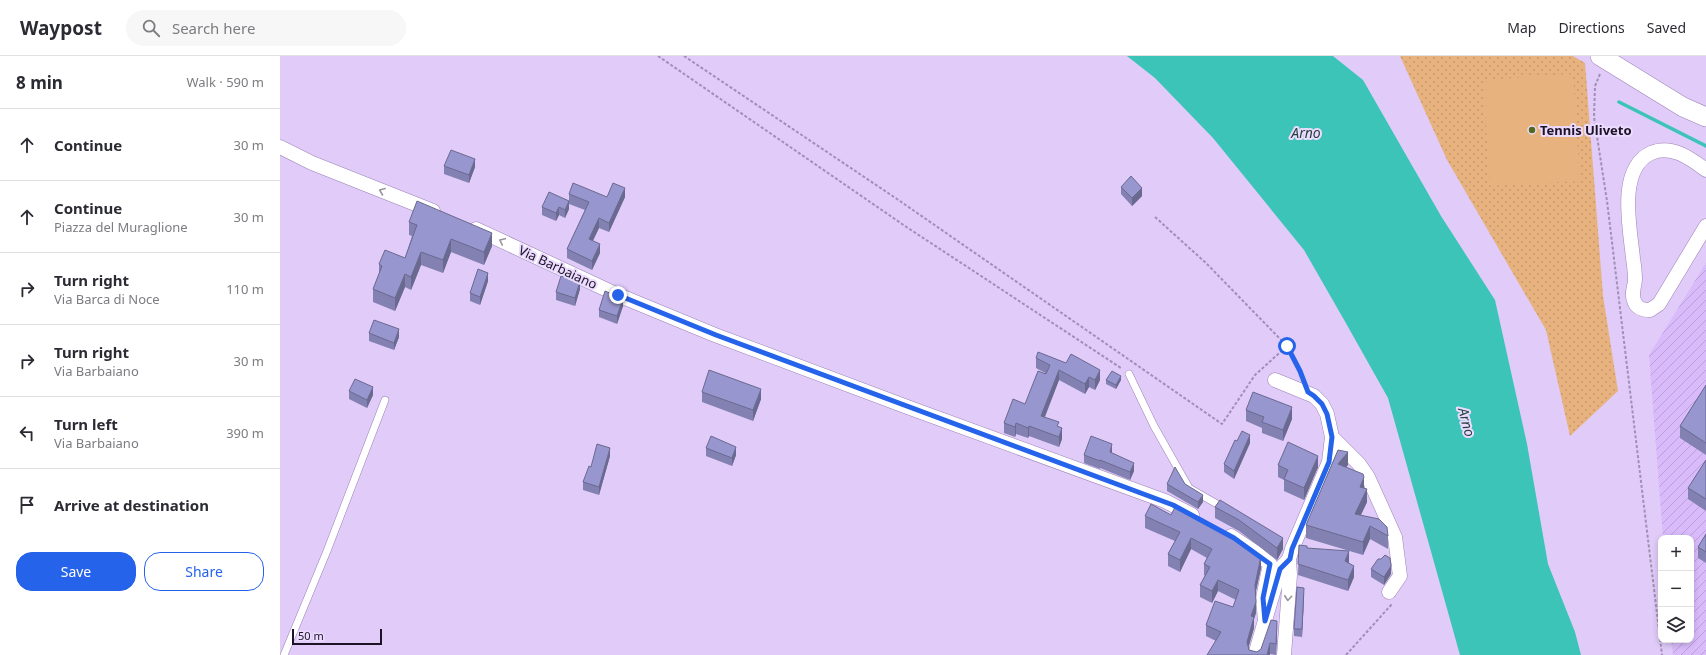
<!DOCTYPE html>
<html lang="en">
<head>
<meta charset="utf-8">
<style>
  body { margin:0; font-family:"Noto Sans",sans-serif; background:#f7f7f7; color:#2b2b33 }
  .controls { position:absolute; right:12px; bottom:12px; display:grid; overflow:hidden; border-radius:8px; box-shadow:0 2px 6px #0003 }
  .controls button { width:36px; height:36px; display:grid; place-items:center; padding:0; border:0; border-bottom:1px solid #e1e1e2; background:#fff; color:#2b2b33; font:20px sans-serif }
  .scale { position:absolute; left:12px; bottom:10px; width:90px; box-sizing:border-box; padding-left:4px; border:2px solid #1d1327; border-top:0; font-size:11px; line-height:14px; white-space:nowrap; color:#1d1327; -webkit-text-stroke:3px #ebdbfe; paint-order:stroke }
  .stop { position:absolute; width:12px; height:12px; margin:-9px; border:3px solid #2563eb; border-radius:50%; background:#fff }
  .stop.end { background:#2563eb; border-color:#fff; box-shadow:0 1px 4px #0008 }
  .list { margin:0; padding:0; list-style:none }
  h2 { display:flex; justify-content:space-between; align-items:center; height:52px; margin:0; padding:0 16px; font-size:17px }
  h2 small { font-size:13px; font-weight:400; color:#7c7c81 }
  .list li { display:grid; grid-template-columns:26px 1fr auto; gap:12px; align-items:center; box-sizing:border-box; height:72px; padding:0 16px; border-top:1px solid #e1e1e2 }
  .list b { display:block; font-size:15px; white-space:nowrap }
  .list p { margin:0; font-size:13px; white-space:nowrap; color:#7c7c81 }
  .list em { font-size:13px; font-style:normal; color:#7c7c81 }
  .actions { display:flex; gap:8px; padding:12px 16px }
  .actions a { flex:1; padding:9px 0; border:1px solid #2563eb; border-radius:16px; text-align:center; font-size:14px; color:#2563eb }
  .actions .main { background:#2563eb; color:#fff }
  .icon { flex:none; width:22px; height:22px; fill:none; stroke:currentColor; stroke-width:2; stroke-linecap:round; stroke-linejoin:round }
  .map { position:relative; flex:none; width:1426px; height:599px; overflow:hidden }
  header { display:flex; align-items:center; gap:24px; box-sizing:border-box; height:56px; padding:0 20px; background:#fff; border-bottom:1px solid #e1e1e2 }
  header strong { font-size:19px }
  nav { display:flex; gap:22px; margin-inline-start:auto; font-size:14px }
  .search { width:280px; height:36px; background:#f7f7f7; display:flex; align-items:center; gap:10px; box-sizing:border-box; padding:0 14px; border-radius:22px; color:#7c7c81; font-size:15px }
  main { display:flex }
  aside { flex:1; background:#fff }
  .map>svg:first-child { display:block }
  .industrial { fill:url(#industrial-furrows) }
  .park { fill:url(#park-dots) }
  .pitch { fill:#e7b27e }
  .water { fill:#3bc4b7 }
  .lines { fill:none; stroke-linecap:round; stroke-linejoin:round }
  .stream { stroke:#3bc4b7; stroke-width:3.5 }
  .service-casing { stroke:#9b82b7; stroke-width:8 }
  .minor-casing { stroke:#9b82b7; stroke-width:15 }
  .secondary-casing { stroke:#9b82b7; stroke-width:20 }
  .path { stroke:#a18fb5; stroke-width:2; stroke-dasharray:3 2; stroke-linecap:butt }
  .service { stroke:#fff; stroke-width:7 }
  .minor { stroke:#fff; stroke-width:14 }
  .secondary { stroke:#fff; stroke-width:19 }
  .wall { fill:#8381b1 }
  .shaded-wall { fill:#6a6990 }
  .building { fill:#9896ce; stroke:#6a6990 }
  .oneway { stroke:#99959e }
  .route { stroke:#2563eb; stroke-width:5 }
  .poi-dot { fill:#516a1b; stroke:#ebdbfe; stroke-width:1.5 }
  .labels { text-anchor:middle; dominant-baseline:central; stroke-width:4; stroke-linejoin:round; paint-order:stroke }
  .poi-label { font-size:13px; font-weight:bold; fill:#1d1327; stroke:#ebdbfe; text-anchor:start }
  .street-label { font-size:13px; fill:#1d1327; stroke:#ebdbfe }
  .water-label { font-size:14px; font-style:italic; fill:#27433f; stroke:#ebdbfe }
</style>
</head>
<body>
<header>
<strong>Waypost</strong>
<div class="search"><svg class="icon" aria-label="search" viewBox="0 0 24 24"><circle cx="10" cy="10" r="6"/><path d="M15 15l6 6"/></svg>Search here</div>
<nav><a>Map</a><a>Directions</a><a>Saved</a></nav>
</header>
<main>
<aside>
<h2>8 min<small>Walk · 590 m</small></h2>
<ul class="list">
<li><svg class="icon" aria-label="ahead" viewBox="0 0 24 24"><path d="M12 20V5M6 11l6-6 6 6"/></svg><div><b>Continue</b></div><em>30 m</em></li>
<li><svg class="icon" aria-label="ahead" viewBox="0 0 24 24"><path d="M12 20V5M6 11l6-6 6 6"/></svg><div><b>Continue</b><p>Piazza del Muraglione</p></div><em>30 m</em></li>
<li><svg class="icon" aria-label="right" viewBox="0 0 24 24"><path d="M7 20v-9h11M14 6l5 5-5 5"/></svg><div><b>Turn right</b><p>Via Barca di Noce</p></div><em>110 m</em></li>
<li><svg class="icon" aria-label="right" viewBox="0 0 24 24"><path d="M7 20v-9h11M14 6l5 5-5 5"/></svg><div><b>Turn right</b><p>Via Barbaiano</p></div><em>30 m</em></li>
<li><svg class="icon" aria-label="left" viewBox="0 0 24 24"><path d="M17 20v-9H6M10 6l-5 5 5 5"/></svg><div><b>Turn left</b><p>Via Barbaiano</p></div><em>390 m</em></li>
<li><svg class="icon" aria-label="arrive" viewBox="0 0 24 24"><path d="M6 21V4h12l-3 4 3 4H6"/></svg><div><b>Arrive at destination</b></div></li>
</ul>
<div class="actions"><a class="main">Save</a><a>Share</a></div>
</aside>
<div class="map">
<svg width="1426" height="599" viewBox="0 0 1426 599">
  <defs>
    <pattern id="industrial-furrows" width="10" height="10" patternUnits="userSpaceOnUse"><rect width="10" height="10" fill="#d9bbfb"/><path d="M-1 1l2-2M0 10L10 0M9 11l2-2" fill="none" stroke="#baa0d7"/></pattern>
    <pattern id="park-dots" width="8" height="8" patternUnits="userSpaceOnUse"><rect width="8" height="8" fill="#e7b27e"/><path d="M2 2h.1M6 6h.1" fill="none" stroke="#c6986d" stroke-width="1.8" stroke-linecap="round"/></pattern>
  </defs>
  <rect width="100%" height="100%" fill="#e0cbf9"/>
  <path class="industrial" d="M1426 207V599H1393L1391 584H1411V482H1383L1369 299Z"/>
  <path class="park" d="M1120 0H1293L1305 7 1323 240 1338 335 1290 380 1266 274 1167 104Z"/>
  <path class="pitch" d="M1293 18 1300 125 1210 130 1203 24Z"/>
  <path class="water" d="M847 0H1053L1083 24 1161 160 1215 244 1247 388 1268 508 1295 576 1301 599H1180L1108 342 1067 269 1024 194 933 82 875 22Z"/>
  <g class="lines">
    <path class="stream" d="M1339 46 1426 90"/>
    <defs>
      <path id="service" d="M849 318 874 370 909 432 944 452
        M4 599 47 495 105 344"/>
      <path id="minor" d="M0 91 32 107 153 155
        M1426 114C1410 102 1391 88 1371 97 1337 113 1350 172 1353 202 1354 209 1355 216 1355 223 1355 231 1350 238 1355 247 1358 253 1363 254 1370 254L1379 248 1426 170
        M196 173 338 239 435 279 630 352 885 445 912 459
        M1052 381 1079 408 1088 421 1115 481 1120 520 1109 536
        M951 480 975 496 990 508 983 542 985 565
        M975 599 1000 513 1009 503 1012 493 1049 406 1052 381 1047 358 1042 348 1034 340 995 324
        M1004 599 1010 519 1009 503"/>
      <path id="secondary" d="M1320 0 1403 51 1426 61"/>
    </defs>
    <use href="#service" class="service-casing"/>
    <use href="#minor" class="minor-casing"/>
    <use href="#secondary" class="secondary-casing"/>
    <path class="path" d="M378 0 625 170 841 312
      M404 0 617 143 942 368 975 319 1007 290
      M1320 18 1315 30 1314 61 1327 145 1382 599
      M875 161 926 207 1007 290 1022 322
      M1066 599 1112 548"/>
    <use href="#service" class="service"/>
    <use href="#minor" class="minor"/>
    <use href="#secondary" class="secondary"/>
  </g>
  <path class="wall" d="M164 110 195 111 189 127 164 118Z
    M841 131 862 140 852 150 841 138Z
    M289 138 327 141H345L329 176 319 172 313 185 320 197 312 214 287 202V193L305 154 289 148V153L285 162 279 159 276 165 262 159V151L289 145Z
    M129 166 212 190 204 209 171 196 163 217 141 209 131 234 125 231 115 255 93 246V233L99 219V208L125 202 132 180 129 179Z
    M208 225 200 249 190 245V237Z
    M300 233 295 250 276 244V236Z
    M343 250 337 268 319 261V254Z
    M89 277 119 281 114 294 89 285Z
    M756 302 820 324 815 334 809 331 805 338 779 324 765 361 779 371 782 383 779 391 749 380 748 382 736 378 735 381 724 377V367L745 348 767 318 756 312Z
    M826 324H841L836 333 826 328Z
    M1426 329V399L1400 382V370Z
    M69 335 93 339 87 352 69 343Z
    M422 336 481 343 473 365 422 346Z
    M966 354 1012 363 1003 385 982 377V372L966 365Z
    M970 387 954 423 944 416V408Z
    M426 392 456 399 452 410 426 400Z
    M1058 394 1068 409 1066 411 1084 433 1087 446 1081 459 1108 480V493L1090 483 1083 499 1026 482V469Z
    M832 396V397L854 415 850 424 820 412V413L804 407V399Z
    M330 400 319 439 303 434V426L311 411Z
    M1426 404V455L1408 443V432Z
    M998 409 1038 411 1024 444 1004 435V424L998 421Z
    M887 428H905L923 446 918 453 887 435Z
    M940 444 1003 493 997 504 959 475 935 462V451Z
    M865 460 981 512 975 538 976 557 974 563V572L968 591 969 594 977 596 981 593 997 577 996 599 990 598V599H927L936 585 926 580V569L953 551 956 544 938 535 932 547 920 541V529L925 520 924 519V508L927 502 911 493 900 516 888 510V498L895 485 865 472Z
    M1426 478V507L1418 502V491Z
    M1019 489 1027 492 1069 506V507L1074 521 1068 535 1018 519Z
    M1091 513 1111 518 1104 529 1091 521Z
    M1024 540 1022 581 1014 580V573Z"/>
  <path class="shaded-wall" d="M195 103V111L189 127V119Z
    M345 132V141L329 176V167Z
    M862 132V140L852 150V142Z
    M289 145V153L285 162V154Z
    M279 151V159L276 165V157Z
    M319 162V172L309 192V183Z
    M212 177V190L204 209V196Z
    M171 183V196L163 217V204Z
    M320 188V197L312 214V205Z
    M141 196V209L131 234V221Z
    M208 217V225L200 249V241Z
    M125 218V231L115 255V242Z
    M300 225V233L295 250V242Z
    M343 243V250L337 268V260Z
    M119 273V281L114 294V287Z
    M779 314V324L761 370V360Z
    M820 314V324L815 334V324Z
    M841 320V324L836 333V329Z
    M809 321V331L805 338V328Z
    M93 331V339L87 352V344Z
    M481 333V343L473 365V354Z
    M1012 351V363L1003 385V374Z
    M736 367V378L735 381V371Z
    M749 370V380L748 382V372Z
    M782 372V383L779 391V381Z
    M970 379V387L954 423V415Z
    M832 388V396L830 404V396Z
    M456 391V399L452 410V402Z
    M330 392V400L319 439V431Z
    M1068 396V409L1058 420V408Z
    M1038 400V411L1024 444V432Z
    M854 407V415L850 424V416Z
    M1084 421V434L1080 431Z
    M1087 433V446L1075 471V458Z
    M923 439V446L918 453V446Z
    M1090 470V483L1083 499V486Z
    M911 482V493L900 516V504Z
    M1003 482V493L997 504V492Z
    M1069 495V506L1065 516V505Z
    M981 500V512L975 540V529Z
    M1074 510V521L1068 535V524Z
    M1111 510V518L1104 529V521Z
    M938 524V535L932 547V535Z
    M1024 532V540L1022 581V573Z
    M976 546V557L974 563V572L967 597V586L971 560Z
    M997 565V577L996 599V588Z
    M990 587V599H987Z"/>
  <path class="building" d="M171 94 195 103 189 119 164 110Z
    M851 120 862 132 852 142 841 131Z
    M293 127 327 141 333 127 345 132 329 167 319 162 309 183 320 188 312 205 287 193 309 146 289 138Z
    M269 136 289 145 285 154 279 151 276 157 262 151Z
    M137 145 212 177 204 196 171 183 163 204 141 196 131 221 125 218 115 242 93 233 102 210 99 208 105 194 125 202 137 169 129 166Z
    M198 213 208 217 200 241 190 237Z
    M281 220 300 225 295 242 276 236Z
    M325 235 343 243 337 260 319 254Z
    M94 264 119 273 114 287 89 277Z
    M758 296 786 307 791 298 820 314 815 324 809 321 805 328 779 314 761 360 779 366 777 370 782 372 779 381 749 370 748 372 736 367 735 371 724 367 733 343 745 348 758 315 766 318 770 309 756 302Z
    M429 314 481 333 473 354 422 336Z
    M832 315 841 320 836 329 826 324Z
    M75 323 93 331 87 344 69 335Z
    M1426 329V387L1400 370Z
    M973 336 1012 351 1003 374 982 366 984 361 966 354Z
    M962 375 970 379 954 415 944 408 955 384 957 385Z
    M431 380 456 391 452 402 426 392Z
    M811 380 832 388 830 396 854 407 850 416 820 404V405L804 399Z
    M1008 386 1038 400 1024 432 1004 423 1008 414 998 409Z
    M317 388 330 392 319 431 303 426 309 410 311 411Z
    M1058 394 1068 396 1058 408 1083 418 1084 421 1080 431 1087 433 1075 458 1099 463 1107 471 1108 480 1090 470 1083 486 1026 469Z
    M1426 404V443L1408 432Z
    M895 411 905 428 923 439 918 446 887 428Z
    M940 444 1003 482 997 492 959 464 935 451Z
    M871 448 891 459 896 449 949 478 981 500 975 529 976 546 971 560 974 561 967 586 969 594 977 596 981 593 991 564 997 565 996 588 990 587 987 599H927L941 576 926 569 935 545 953 551 959 534 938 524 932 535 920 529 930 511 924 508 932 493 911 482 900 504 888 498 900 476 865 460Z
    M1426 478V496L1418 491Z
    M1019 489 1027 490V492L1069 495 1065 505 1074 510 1068 524 1018 508Z
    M1105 499 1110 502 1111 510 1104 521 1091 513 1098 503H1101Z
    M1017 531 1024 532 1022 573H1014Z"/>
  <defs><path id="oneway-chevron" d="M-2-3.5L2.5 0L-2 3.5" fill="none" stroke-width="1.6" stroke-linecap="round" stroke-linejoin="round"/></defs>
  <g class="oneway">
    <use href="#oneway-chevron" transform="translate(102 135) rotate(-158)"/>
    <use href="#oneway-chevron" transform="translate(222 185) rotate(-155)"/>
    <use href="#oneway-chevron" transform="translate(1008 542) rotate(95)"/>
  </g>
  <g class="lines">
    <path class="route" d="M338 239 436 279 893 449 954 482 990 508 983 542 985 565 1000 513 1010 503 1012 493 1049 406 1052 381 1047 358 1042 348 1034 340 1028 336 1020 315 1007 290"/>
  </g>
  <circle class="poi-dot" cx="1252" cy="74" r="4"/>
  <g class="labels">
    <g class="poi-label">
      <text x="1260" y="74">Tennis Uliveto</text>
    </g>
    <g class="street-label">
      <text transform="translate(278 211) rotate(25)">Via Barbaiano</text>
    </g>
    <g class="water-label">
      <text x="1026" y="76">Arno</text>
      <text transform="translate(1187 366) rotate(75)">Arno</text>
    </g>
  </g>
</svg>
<div class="controls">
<button>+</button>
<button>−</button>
<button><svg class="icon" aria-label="layers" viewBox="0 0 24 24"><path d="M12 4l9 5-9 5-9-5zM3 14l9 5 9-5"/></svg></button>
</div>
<div class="scale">50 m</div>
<div class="stop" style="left:1007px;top:290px"></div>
<div class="stop end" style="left:338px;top:239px"></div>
</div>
</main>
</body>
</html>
